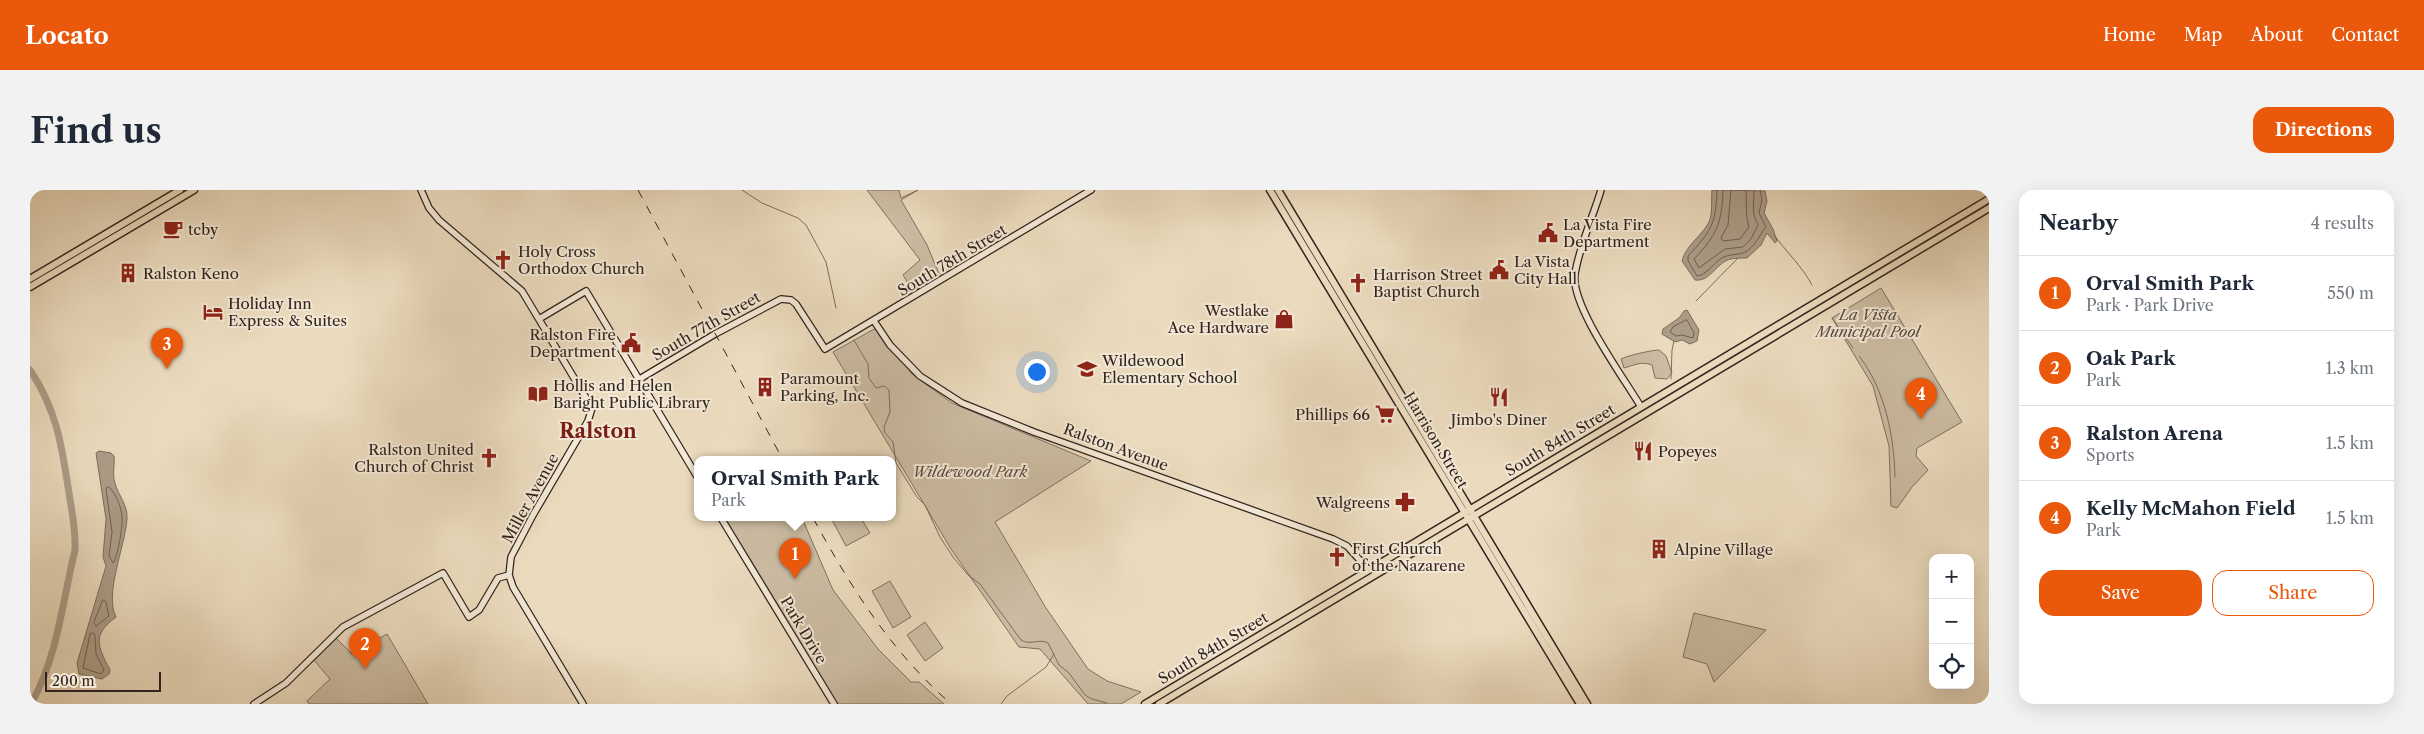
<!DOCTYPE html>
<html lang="en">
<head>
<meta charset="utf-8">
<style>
  body { margin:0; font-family:"Libre Caslon Text",serif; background:#f2f2f3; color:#1f2937 }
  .controls { position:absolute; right:15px; bottom:15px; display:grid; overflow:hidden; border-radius:10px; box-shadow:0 5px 20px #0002 }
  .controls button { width:45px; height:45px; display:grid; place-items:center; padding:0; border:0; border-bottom:1px solid #e0e1e3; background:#fff; color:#1f2937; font:25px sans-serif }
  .scale { position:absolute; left:15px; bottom:12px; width:116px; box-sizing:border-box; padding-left:5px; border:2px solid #33241f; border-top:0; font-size:14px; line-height:18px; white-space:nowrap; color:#33241f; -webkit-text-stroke:4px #f2e8d5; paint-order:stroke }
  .you { position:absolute; left:1006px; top:181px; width:18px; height:18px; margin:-12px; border:4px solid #fff; border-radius:50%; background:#1a73e8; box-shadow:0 0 0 8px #1a73e833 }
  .badge { display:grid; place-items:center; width:32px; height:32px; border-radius:50%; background:#ea580c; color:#fff; font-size:16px; font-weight:700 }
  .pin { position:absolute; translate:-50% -41px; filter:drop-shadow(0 1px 2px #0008) }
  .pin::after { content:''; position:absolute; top:26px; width:18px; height:15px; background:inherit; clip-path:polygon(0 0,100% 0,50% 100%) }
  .popup { position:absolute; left:664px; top:266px; width:202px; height:65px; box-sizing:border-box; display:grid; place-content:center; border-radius:10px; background:#fff; filter:drop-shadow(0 1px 4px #0005); font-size:16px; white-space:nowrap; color:#747a83 }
  .popup b { font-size:19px; color:#1f2937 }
  .popup::after { content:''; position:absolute; left:50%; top:100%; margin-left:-10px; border:10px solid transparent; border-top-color:#fff }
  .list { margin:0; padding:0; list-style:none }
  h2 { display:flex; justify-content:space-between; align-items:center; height:65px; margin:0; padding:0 20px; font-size:21px }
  h2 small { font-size:16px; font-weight:400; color:#747a83 }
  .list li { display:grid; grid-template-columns:32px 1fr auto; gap:15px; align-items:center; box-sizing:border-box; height:75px; padding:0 20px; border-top:1px solid #e0e1e3 }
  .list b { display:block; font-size:19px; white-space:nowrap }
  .list p { margin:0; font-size:16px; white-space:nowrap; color:#747a83 }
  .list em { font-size:16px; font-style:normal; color:#747a83 }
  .actions { display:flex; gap:10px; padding:15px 20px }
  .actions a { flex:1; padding:11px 0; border:1px solid #ea580c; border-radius:15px; text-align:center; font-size:18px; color:#ea580c }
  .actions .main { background:#ea580c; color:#fff }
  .icon { flex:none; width:28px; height:28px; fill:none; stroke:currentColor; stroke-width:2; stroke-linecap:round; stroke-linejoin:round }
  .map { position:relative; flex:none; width:1959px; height:514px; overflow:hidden; border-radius:15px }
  header { display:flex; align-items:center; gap:30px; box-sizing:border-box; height:70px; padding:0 25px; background:#ea580c; color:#fff }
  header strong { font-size:24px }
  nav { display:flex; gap:28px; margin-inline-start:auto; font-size:18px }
  .intro { display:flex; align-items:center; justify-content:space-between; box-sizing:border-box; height:120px; padding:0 30px }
  h1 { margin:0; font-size:35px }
  .button { padding:12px 22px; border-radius:15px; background:#ea580c; color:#fff; font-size:18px; font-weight:700 }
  main { display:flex; gap:30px; padding:0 30px }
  aside { flex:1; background:#fff; border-radius:15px; box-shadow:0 5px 20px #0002 }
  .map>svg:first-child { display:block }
  .green { fill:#ccbca3; stroke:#807061 }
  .water { fill:#ac9d88; stroke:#7c6d5e }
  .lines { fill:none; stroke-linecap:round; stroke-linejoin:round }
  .shore { stroke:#706054; stroke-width:1 }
  .stream { stroke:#7c6d5e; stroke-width:1 }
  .river { stroke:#ac9d88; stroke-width:7 }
  .secondary-casing { stroke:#33241f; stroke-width:8 }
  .primary-casing { stroke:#33241f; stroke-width:9 }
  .secondary { stroke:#f2e8d5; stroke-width:5.5 }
  .primary { stroke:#ebdbbe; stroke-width:6 }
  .rail { stroke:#33241f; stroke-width:1; stroke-dasharray:9 9; stroke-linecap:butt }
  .labels { text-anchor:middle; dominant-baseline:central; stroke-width:4; stroke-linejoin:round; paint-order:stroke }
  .poi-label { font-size:15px; fill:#33241f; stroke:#f2e8d5; text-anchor:start }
  .street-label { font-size:15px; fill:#33241f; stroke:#f2e8d5 }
  .park-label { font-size:15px; font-style:italic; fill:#594a40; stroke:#f2e8d5 }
  .district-label { font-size:20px; font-weight:bold; fill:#7a1f14; stroke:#f2e8d5 }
</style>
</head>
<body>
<header>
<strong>Locato</strong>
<nav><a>Home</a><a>Map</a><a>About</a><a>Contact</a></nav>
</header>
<div class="intro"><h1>Find us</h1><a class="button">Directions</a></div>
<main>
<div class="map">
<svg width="1959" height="514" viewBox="0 0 1959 514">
  <rect width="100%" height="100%" fill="#ebdbbe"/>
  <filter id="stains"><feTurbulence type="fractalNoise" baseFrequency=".004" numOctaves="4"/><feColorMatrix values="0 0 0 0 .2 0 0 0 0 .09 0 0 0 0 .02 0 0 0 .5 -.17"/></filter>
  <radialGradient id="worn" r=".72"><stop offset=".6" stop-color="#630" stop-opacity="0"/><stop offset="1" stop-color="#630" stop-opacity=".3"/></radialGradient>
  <path class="green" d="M837 0H869L871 8 888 0 871 10 897 55 910 86 883 101 873 85 890 70Z
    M1851 98 1932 232 1887 258 1886 266 1898 280 1882 297 1867 318 1861 316 1859 256 1843 196 1802 128Z
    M846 138 882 184 922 213 1061 271 965 332 1016 418 1058 479 1077 491 1111 502 1091 514H1058L1010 459 989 457 921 359 803 162Z
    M1629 160 1636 166 1642 183 1637 189 1625 188 1622 175C1611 171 1605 175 1594 178L1591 169C1596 166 1622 160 1629 160Z
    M693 328H772L803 400 848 459 881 492H889L914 514H806Z
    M801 328H831L840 343 816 356Z
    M860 391 881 427 863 438 842 401Z
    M1664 423 1736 440 1684 492 1677 474 1653 467Z
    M895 432 913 458 895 471 877 445Z
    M357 444 398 514H279L277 511 300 489 283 469 305 447 322 464Z"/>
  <path class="water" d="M1682 0 1735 1 1737 11 1734 23 1743 39 1747 51 1745 53 1737 43 1731 55 1717 68C1712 68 1705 68 1701 69 1686 72 1681 92 1665 90L1652 71C1655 56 1672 46 1679 32 1683 24 1681 9 1682 0Z
    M1657 120 1669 140 1667 151 1660 154 1652 150 1645 152 1632 144 1633 139 1649 128 1654 121Z
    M69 261 81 263 84 266C85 275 82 285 85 293 88 305 98 315 97 329 95 357 74 404 86 427 62 445 67 455 80 480L79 484 72 489 49 484 47 473 76 376 73 367 76 329 66 263Z"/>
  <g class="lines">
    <path class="shore" d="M1687 0C1686 35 1681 41 1658 66V71L1667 86C1677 85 1683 73 1692 68 1700 63 1710 66 1717 61 1726 55 1730 44 1736 37L1729 23 1732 10 1730 0
      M1693 0C1692 33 1687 45 1664 69L1669 78 1695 59 1713 57 1721 49 1728 35C1721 23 1724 13 1724 0
      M1701 0 1698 35 1691 48 1693 51 1710 49 1719 37C1715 24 1717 13 1716 0
      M1657 130 1664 143 1663 148 1652 145 1646 146 1640 142 1643 137Z
      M79 297C86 304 91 316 92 326 93 335 88 367 83 373L79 366 82 342 76 299Z
      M73 410 76 412 79 426 66 436 64 433Z
      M63 443 65 445 66 464 74 480 71 484 53 478 60 444Z"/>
    <path class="stream" d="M712 0 732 13 768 28 776 35 796 72 806 118
      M1745 46C1757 63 1772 76 1782 95
      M1666 111 1707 69
      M1802 128 1823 158
      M824 150 838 174 839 188 846 198 854 196 859 200 860 222 854 237 855 243 863 252 866 273 887 307 895 315 910 347 923 367 938 385 950 394 991 450C1000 456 1009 448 1018 453L1029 475 1039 483 1055 505 1062 509 1077 513
      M1829 166C1855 199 1864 246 1865 287
      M1641 189 1642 160 1644 151
      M971 514 977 506 1016 477 1024 464"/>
    <path class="river" d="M0 180C27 220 32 257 39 303 42 322 46 341 45 360 32 413 28 466 1 514"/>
    <defs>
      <path id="secondary" d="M391 0 399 18 409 30 492 101 562 218 558 231 503 325 481 367 479 385 483 397 553 514
        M1571 0C1563 27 1549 57 1545 84 1540 115 1594 188 1611 217
        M509 129 556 101 668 288
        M844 131 860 155 890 186 932 213 1004 242 1303 349 1317 356 1338 379
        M608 190 685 144 751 109 761 110 766 114 795 159 1061 0
        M691 328 804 514
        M224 514 256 493 313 437 413 383 439 427 449 420 468 388 479 385"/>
      <path id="primary" d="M1240 0 1550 514
        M1248 0 1557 514
        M0 89 150 0
        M0 97 164 0
        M1115 514 1959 9
        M1129 514 1959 18"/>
    </defs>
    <use href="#secondary" class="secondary-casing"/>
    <use href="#primary" class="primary-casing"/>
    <use href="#secondary" class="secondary"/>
    <use href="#primary" class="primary"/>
    <path class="rail" d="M608 0 753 270
      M783 328C822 399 860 460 921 514"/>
  </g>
  <defs>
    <symbol id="cafe-bare" viewBox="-9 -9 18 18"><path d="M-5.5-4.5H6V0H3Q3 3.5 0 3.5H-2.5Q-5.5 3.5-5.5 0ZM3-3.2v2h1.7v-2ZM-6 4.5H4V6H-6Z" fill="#8f2418" stroke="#f2e8d5" stroke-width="2.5" paint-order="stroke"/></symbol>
    <symbol id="civic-bare" viewBox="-9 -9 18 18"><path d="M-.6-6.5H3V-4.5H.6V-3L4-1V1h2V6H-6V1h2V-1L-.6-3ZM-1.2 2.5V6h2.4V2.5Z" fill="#8f2418" stroke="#f2e8d5" stroke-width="2.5" paint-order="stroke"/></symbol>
    <symbol id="church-bare" viewBox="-9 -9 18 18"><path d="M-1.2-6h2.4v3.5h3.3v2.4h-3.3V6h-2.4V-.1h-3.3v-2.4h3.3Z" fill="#8f2418" stroke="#f2e8d5" stroke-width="2.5" paint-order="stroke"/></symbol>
    <symbol id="building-bare" viewBox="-9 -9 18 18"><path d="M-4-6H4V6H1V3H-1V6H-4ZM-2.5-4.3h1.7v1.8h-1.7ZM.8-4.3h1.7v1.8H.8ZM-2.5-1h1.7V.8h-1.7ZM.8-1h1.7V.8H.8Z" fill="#8f2418" stroke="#f2e8d5" stroke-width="2.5" paint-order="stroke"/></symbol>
    <symbol id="hotel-bare" viewBox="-9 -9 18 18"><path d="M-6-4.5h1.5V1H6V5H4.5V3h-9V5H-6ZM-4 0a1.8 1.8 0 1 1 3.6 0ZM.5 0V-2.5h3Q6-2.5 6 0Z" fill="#8f2418" stroke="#f2e8d5" stroke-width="2.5" paint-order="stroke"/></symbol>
    <symbol id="shop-bare" viewBox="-9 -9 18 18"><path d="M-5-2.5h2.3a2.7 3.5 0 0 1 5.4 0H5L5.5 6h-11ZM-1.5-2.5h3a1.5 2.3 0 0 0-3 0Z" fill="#8f2418" stroke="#f2e8d5" stroke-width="2.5" paint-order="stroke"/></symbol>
    <symbol id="school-bare" viewBox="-9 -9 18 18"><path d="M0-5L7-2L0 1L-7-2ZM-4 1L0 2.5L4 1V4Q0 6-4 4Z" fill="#8f2418" stroke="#f2e8d5" stroke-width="2.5" paint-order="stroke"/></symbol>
    <symbol id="library-bare" viewBox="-9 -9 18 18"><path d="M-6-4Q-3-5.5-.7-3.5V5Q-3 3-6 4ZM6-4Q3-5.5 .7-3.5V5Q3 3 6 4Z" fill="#8f2418" stroke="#f2e8d5" stroke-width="2.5" paint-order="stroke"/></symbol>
    <symbol id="restaurant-bare" viewBox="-9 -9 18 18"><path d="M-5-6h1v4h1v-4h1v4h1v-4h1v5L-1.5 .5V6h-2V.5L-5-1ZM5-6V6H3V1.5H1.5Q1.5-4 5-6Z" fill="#8f2418" stroke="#f2e8d5" stroke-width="2.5" paint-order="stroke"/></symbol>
    <symbol id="supermarket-bare" viewBox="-9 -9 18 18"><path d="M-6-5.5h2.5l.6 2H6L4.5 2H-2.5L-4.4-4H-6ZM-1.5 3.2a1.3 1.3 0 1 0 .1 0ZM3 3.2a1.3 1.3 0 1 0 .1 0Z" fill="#8f2418" stroke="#f2e8d5" stroke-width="2.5" paint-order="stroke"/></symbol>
    <symbol id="pharmacy-bare" viewBox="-9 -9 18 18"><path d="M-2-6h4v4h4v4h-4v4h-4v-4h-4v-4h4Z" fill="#8f2418" stroke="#f2e8d5" stroke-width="2.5" paint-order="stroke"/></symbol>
  </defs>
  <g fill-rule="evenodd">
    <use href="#cafe-bare" x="129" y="25" width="28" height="28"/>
    <use href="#civic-bare" x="1504" y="29" width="28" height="28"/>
    <use href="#church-bare" x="459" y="56" width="28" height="28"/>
    <use href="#civic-bare" x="1455" y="66" width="28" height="28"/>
    <use href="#building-bare" x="84" y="69" width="28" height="28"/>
    <use href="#church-bare" x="1314" y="79" width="28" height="28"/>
    <use href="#hotel-bare" x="169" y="108" width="28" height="28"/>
    <use href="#shop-bare" x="1240" y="115" width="28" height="28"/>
    <use href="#civic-bare" x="587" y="139" width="28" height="28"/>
    <use href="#school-bare" x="1043" y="165" width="28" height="28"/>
    <use href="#building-bare" x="721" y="183" width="28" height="28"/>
    <use href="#library-bare" x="494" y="190" width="28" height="28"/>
    <use href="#restaurant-bare" x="1455" y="193" width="28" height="28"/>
    <use href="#supermarket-bare" x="1341" y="210" width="28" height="28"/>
    <use href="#restaurant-bare" x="1599" y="247" width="28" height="28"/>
    <use href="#church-bare" x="445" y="254" width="28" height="28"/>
    <use href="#pharmacy-bare" x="1361" y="298" width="28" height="28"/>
    <use href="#building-bare" x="1615" y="345" width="28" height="28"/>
    <use href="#church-bare" x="1293" y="353" width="28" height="28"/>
  </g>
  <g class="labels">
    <g class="poi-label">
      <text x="1533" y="34">La Vista Fire<tspan x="1533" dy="17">Department</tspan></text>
      <text x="158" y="39">tcby</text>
      <text x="488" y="61">Holy Cross<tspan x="488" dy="17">Orthodox Church</tspan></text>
      <text x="1484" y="71">La Vista<tspan x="1484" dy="17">City Hall</tspan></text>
      <text x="113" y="83">Ralston Keno</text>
      <text x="1343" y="84">Harrison Street<tspan x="1343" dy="17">Baptist Church</tspan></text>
      <text x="198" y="113">Holiday Inn<tspan x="198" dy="17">Express &amp; Suites</tspan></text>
      <text x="1239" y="120" text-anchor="end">Westlake<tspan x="1239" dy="17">Ace Hardware</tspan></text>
      <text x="586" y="144" text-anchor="end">Ralston Fire<tspan x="586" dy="17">Department</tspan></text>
      <text x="1072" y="170">Wildewood<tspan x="1072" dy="17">Elementary School</tspan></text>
      <text x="750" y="188">Paramount<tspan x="750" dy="17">Parking, Inc.</tspan></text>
      <text x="523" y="195">Hollis and Helen<tspan x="523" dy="17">Baright Public Library</tspan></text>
      <text x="1340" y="224" text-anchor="end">Phillips 66</text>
      <text x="1469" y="229" text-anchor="middle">Jimbo's Diner</text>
      <text x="444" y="259" text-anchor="end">Ralston United<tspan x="444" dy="17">Church of Christ</tspan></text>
      <text x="1628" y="261">Popeyes</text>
      <text x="1360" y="312" text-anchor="end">Walgreens</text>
      <text x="1322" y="358">First Church<tspan x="1322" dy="17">of the Nazarene</tspan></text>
      <text x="1644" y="359">Alpine Village</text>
    </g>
    <g class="street-label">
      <text transform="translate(922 70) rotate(-31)">South 78th Street</text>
      <text transform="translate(676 136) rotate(-30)">South 77th Street</text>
      <text transform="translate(1406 250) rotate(59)">Harrison Street</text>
      <text transform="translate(1530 250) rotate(-31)">South 84th Street</text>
      <text transform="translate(1086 257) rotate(20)">Ralston Avenue</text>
      <text transform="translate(500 308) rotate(-61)">Miller Avenue</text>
      <text transform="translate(774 440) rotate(59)">Park Drive</text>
      <text transform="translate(1183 458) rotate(-31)">South 84th Street</text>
    </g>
    <g class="park-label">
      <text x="1838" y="124">La Vista<tspan x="1838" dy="17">Municipal Pool</tspan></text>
      <text x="940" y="281">Wildewood Park</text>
    </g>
    <g class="district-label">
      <text x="568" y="241">Ralston</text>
    </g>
  </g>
  <rect width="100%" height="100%" filter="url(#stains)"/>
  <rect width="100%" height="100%" fill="url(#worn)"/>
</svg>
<div class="controls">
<button>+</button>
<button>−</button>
<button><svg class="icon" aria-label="locate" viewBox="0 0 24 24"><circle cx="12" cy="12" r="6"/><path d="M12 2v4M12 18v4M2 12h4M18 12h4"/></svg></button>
</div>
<div class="scale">200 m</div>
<div class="you"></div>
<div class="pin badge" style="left:765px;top:389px">1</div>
<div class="popup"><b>Orval Smith Park</b>Park</div>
<div class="pin badge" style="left:335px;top:479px">2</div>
<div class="pin badge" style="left:137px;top:179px">3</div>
<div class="pin badge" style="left:1891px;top:229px">4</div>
</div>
<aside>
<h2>Nearby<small>4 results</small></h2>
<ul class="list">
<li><span class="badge">1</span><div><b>Orval Smith Park</b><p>Park · Park Drive</p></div><em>550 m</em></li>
<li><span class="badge">2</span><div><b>Oak Park</b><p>Park</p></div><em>1.3 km</em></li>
<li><span class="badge">3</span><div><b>Ralston Arena</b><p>Sports</p></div><em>1.5 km</em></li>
<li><span class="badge">4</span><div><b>Kelly McMahon Field</b><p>Park</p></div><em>1.5 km</em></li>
</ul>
<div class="actions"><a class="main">Save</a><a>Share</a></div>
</aside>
</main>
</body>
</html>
